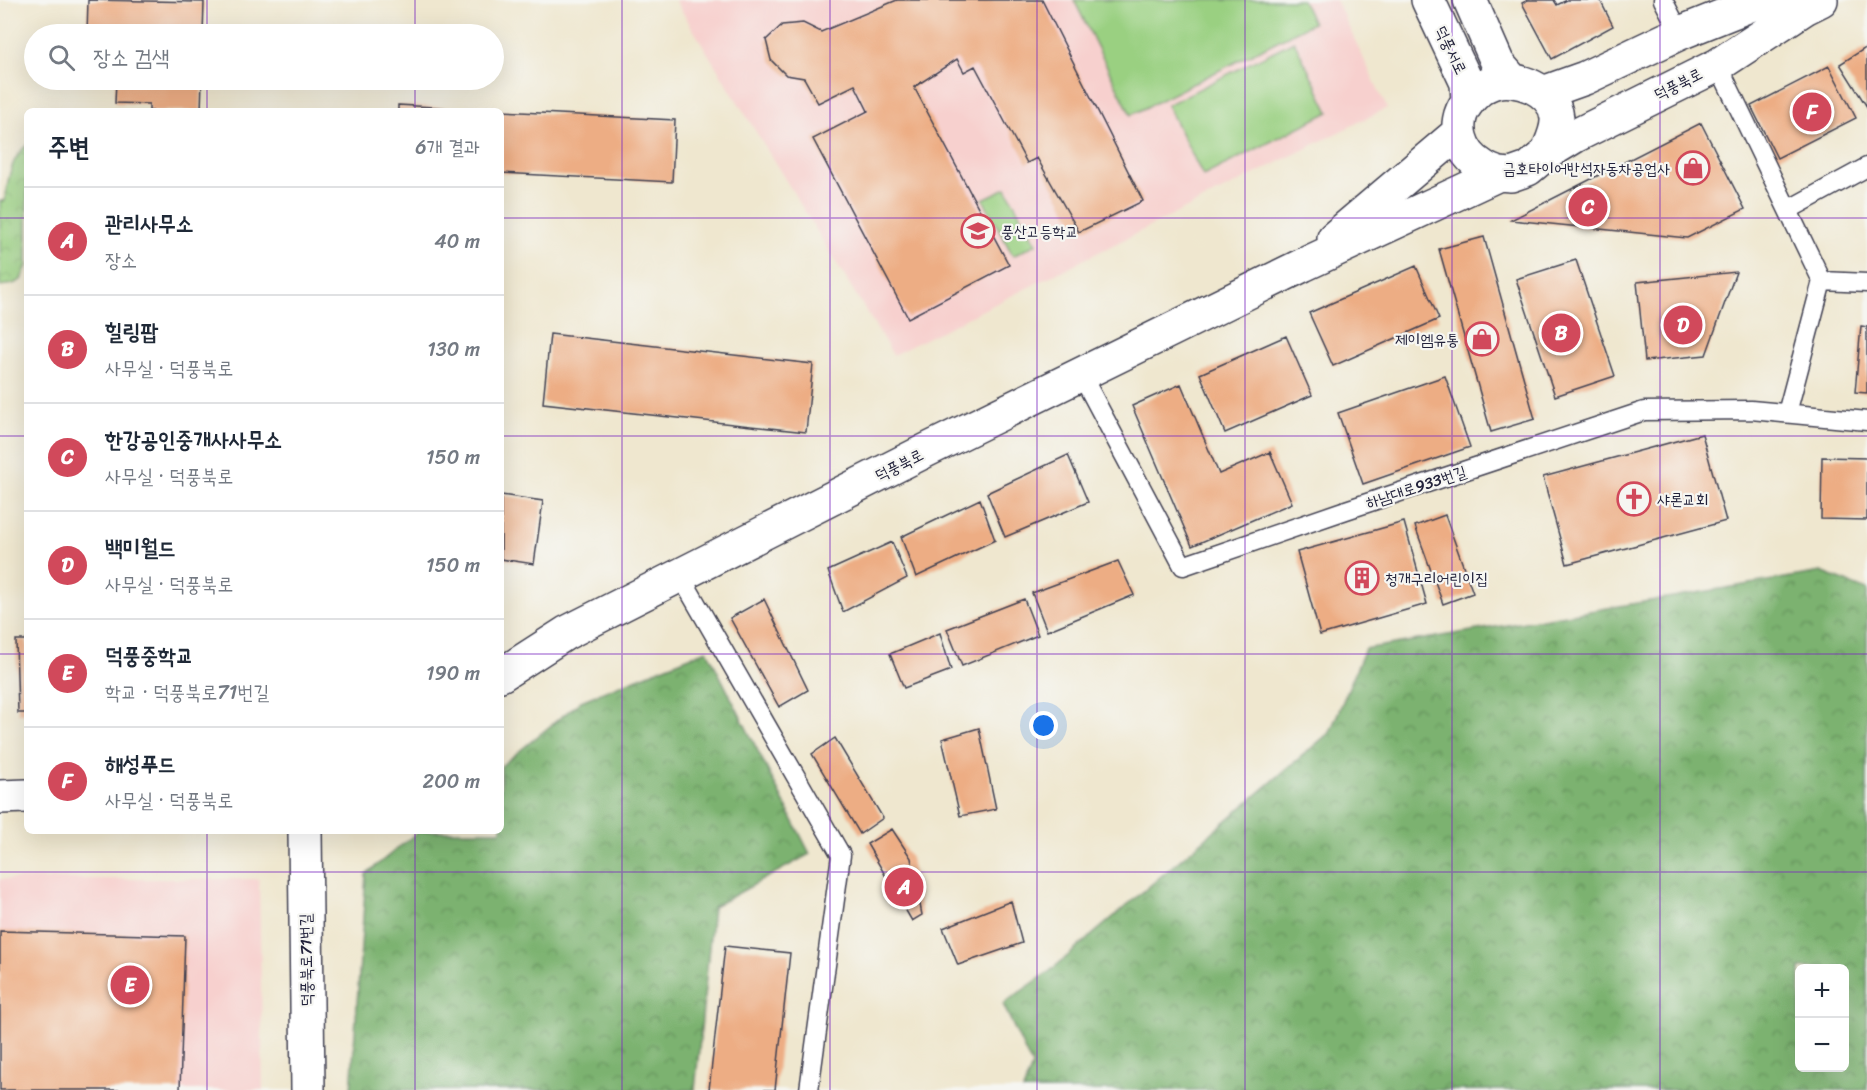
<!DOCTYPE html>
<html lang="ko">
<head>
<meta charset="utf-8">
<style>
  body { margin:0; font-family:Sriracha,"Poor Story",sans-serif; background:#f6f6f7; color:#1f2937 }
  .controls { position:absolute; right:18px; bottom:18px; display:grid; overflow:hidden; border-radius:9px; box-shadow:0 6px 24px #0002 }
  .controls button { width:54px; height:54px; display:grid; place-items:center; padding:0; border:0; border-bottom:2px solid #e0e1e3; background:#fff; color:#1f2937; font:30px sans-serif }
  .you { position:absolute; left:1044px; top:726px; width:21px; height:21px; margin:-15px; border:4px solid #fff; border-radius:50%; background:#1a73e8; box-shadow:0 0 0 9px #1a73e833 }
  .badge { display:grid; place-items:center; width:39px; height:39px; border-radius:50%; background:#d1495b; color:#fff; font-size:20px; font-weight:700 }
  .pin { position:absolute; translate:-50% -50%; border:3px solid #fff; box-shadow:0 2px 6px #0006 }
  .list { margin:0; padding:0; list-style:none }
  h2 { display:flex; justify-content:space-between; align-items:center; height:78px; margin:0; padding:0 24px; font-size:26px }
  h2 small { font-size:20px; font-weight:400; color:#747a83 }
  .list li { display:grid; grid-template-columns:39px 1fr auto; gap:18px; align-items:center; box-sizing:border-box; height:108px; padding:0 24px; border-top:2px solid #e0e1e3 }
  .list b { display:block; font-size:22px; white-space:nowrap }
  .list p { margin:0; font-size:20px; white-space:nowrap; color:#747a83 }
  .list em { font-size:20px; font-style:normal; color:#747a83 }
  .icon { flex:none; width:33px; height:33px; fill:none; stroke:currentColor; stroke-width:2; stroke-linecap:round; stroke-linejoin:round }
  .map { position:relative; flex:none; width:1867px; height:1090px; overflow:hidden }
  .search { position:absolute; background:#fff; box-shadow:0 6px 24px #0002; left:24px; top:24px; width:480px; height:66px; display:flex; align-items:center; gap:15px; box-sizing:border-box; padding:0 21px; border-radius:33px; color:#747a83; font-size:22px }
  .panel { position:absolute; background:#fff; box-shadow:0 6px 24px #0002; left:24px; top:108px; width:480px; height:726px; border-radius:9px }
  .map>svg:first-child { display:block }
  .built { fill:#f7d0ce }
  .grass { fill:#9ad081; stroke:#5e795e; stroke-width:1.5 }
  .forest { fill:url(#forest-crowns); stroke:#4e6a55; stroke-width:1.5; fill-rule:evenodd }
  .park { fill:url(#park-crowns); stroke:#5e795e; stroke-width:1.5 }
  .building { fill:#edad84 }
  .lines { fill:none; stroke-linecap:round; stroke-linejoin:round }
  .lane-casing { stroke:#414051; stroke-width:21 }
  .secondary-casing { stroke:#414051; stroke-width:36 }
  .lane { stroke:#fff; stroke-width:18 }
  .secondary { stroke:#fff; stroke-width:33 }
  .grid { fill:none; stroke:#7b2cbf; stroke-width:1.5; stroke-opacity:0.55 }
  .labels { text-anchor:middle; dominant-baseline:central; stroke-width:4.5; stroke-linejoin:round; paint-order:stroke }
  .street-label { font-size:16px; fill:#22223b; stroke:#f6f6f2 }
  .poi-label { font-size:16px; fill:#22223b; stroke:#f6f6f2; text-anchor:start }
</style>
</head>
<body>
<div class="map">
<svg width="1867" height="1090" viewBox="0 0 1867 1090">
  <defs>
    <pattern id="forest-crowns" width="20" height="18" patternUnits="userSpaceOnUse" patternTransform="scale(1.5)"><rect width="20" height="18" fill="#7bb26f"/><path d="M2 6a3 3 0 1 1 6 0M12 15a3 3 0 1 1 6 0" fill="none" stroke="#64905c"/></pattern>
    <pattern id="park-crowns" width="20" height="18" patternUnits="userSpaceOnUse" patternTransform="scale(1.5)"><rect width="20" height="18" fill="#9ad081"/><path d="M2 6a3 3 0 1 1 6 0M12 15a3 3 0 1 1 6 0" fill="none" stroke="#84b270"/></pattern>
  </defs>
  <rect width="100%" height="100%" fill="#f6f6f2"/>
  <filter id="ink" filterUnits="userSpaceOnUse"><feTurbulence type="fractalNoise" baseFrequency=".0167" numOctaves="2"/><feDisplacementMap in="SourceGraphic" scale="12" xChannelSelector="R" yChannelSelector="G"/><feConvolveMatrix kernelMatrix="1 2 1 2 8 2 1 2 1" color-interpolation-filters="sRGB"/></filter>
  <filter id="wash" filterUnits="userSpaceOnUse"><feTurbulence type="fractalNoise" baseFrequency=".008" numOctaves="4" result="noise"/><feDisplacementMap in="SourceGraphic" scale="24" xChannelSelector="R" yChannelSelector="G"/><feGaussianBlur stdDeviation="1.35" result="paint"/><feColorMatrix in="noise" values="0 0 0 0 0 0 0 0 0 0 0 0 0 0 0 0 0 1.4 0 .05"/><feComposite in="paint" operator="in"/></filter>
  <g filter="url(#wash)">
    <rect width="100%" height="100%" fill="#efe7cf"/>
    <path class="built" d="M675 0H1336L1387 108 893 355Z
      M0 879H259L263 1090H0Z"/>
    <path class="grass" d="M1074 0H1302L1313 23 1131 115Z
      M1294 41 1329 112 1203 176 1167 105Z
      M1006 188 1036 244 1013 256 983 199Z"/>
    <path class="forest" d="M1821 572 1867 590V1090H1023L1032 1066 1003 1004 1050 971 1330 732 1365 649ZM1800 968H1844V1068H1800Z
      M707 650 810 854 713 907 695 1090H351L366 874 419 831H501V766L581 701Z"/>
    <path class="park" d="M27 145V265L21 280 13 284 0 286V201H5C8 180 10 159 27 145Z"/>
    <g id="blocks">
      <path class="building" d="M88 0 204 2 203 34H87Z
        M897 0H1042L1143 201 1079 232 1037 158 1027 163 975 66 964 72 957 59 914 87 1009 265 908 318 813 139 868 111 855 85 818 103 804 78 786 75 771 60 766 40 782 25 803 23 821 32Z
        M1528 0H1554L1557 5 1567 0H1600L1613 26 1552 59 1522 3Z
        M1867 47V107L1840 64Z
        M1829 66 1856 118 1777 158 1751 106Z
        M116 80H202L201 111H149V104L115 103Z
        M398 105 468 109V111H398Z
        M501 111 675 120 672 182 501 173Z
        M1701 123 1745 209 1687 238 1511 220Z
        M1484 237 1535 419 1491 432 1439 249Z
        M1576 260 1615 376 1555 396 1516 279Z
        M1416 266 1439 319 1333 366 1309 313Z
        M1736 272 1706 355 1645 361 1637 282Z
        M1861 326 1867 327V393L1855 392Z
        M550 334 813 364 806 432 543 403Z
        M1286 336 1312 395 1225 433 1200 374Z
        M1445 376 1470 447 1363 484 1338 413Z
        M1181 384 1219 474 1270 452 1292 503 1192 546 1132 406Z
        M1702 434 1726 521 1567 564 1543 477Z
        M1068 455 1088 502 1005 537 987 493Z
        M1822 457 1867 458V520L1821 519Z
        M501 495 543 501 534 564 501 559Z
        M980 499 995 540 916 577 901 537Z
        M1445 515 1473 593 1443 604 1415 526Z
        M1404 522 1427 604 1320 635 1297 552Z
        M892 542 907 578 843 612 828 571Z
        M1118 561 1134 595 1047 631 1032 593Z
        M764 599 808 690 779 707 730 618Z
        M1024 599 1038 635 962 666 947 629Z
        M940 633 951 670 904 688 890 654Z
        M16 640H27V713H18Z
        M979 728 996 809 960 816 942 739Z
        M835 738 883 818 860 834 812 754Z
        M892 829 911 858 922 915 912 921 867 844Z
        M1011 901 1022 943 958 965 943 928Z
        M0 931 185 936 180 1090H0Z
        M725 946 790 953 775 1090H709Z"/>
    </g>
  </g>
  <g filter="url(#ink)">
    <use href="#blocks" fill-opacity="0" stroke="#414051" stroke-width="1.5"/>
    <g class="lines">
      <defs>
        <path id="lane" d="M1663 0 1680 33
          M1718 65 1822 281 1867 283
          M1788 210 1867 167
          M1081 374 1183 566 1346 510 1644 411 1751 410 1867 421
          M1787 413 1822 281
          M680 575 841 855 809 1090"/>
        <path id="secondary" d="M1428 0 1467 83 1468 102
          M1470 0 1498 64 1513 81
          M1543 93 1585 78 1680 33 1755 3 1805 8
          M1499 174C1493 172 1487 170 1482 166 1460 153 1451 124 1467 103 1473 95 1482 86 1492 83 1515 74 1555 90 1557 118 1558 130 1552 141 1547 153
          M1334 238 1458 133
          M501 675 566 633 927 450 1303 265 1499 174 1511 175 1528 169 1547 153 1575 136 1718 65 1805 8 1821 0
          M0 797 27 796
          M305 831 308 1090"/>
      </defs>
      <use href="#lane" class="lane-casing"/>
      <use href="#secondary" class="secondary-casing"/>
      <use href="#lane" class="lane"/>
      <use href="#secondary" class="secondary"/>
    </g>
  </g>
  <path class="grid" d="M207 0V34M415 0V34M622 0V1090M830 0V1090M1037 0V1090M1245 0V1090M1452 0V1090M1660 0V1090M207 80V111M415 80V111M0 218H27M501 218H1867M0 436H27M501 436H1867M0 654H27M501 654H1867M207 831V1090M415 831V1090M0 872H1867"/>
  <defs>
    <symbol id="shop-ring" viewBox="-11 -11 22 22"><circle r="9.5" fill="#f6f6f2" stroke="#d1495b" stroke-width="1.5"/><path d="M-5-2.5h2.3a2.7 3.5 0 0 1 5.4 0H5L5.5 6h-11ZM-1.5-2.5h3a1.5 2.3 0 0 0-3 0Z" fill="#d1495b"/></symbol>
    <symbol id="school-ring" viewBox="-11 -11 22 22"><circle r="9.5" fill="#f6f6f2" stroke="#d1495b" stroke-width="1.5"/><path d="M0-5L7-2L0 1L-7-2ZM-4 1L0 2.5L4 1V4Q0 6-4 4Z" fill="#d1495b"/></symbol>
    <symbol id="church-ring" viewBox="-11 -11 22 22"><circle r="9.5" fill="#f6f6f2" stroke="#d1495b" stroke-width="1.5"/><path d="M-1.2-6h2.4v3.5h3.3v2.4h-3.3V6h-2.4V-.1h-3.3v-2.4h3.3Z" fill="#d1495b"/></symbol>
    <symbol id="building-ring" viewBox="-11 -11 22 22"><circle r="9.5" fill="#f6f6f2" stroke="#d1495b" stroke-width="1.5"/><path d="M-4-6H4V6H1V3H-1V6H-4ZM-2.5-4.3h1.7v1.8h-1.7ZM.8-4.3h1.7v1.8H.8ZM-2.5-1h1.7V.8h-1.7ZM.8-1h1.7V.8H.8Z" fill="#d1495b"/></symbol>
  </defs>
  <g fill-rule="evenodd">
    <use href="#shop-ring" x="1674" y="149" width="38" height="38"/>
    <use href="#school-ring" x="959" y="212" width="38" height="38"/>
    <use href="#shop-ring" x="1463" y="320" width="38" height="38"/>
    <use href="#church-ring" x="1615" y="480" width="38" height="38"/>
    <use href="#building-ring" x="1343" y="559" width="38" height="38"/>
  </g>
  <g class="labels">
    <g class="street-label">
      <text transform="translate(1451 50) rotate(64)">덕풍서로</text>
      <text transform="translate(1678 84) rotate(-27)">덕풍북로</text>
      <text transform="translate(899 465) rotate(-27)">덕풍북로</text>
      <text transform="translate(1416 487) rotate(-18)">하남대로933번길</text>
      <text transform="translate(306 960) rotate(-91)">덕풍북로71번길</text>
    </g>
    <g class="poi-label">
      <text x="1670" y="168" text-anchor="end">금호타이어반석자동차공업사</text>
      <text x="1001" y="231">풍산고등학교</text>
      <text x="1459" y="339" text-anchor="end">제이엠유통</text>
      <text x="1657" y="499">샤론교회</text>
      <text x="1385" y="578">청개구리어린이집</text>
    </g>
  </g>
</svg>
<div class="controls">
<button>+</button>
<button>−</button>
</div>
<div class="you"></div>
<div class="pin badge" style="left:904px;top:887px">A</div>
<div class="pin badge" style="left:1561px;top:333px">B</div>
<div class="pin badge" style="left:1588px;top:207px">C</div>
<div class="pin badge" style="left:1683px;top:325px">D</div>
<div class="pin badge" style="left:130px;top:985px">E</div>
<div class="pin badge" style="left:1812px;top:112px">F</div>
<div class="search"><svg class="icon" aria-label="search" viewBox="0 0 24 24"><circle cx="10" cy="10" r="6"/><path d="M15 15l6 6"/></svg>장소 검색</div>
<section class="panel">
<h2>주변<small>6개 결과</small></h2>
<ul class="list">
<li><span class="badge">A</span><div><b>관리사무소</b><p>장소</p></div><em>40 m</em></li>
<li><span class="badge">B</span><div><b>힐링팝</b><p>사무실 · 덕풍북로</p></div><em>130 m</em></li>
<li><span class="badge">C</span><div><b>한강공인중개사사무소</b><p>사무실 · 덕풍북로</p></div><em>150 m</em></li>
<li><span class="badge">D</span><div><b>백미월드</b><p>사무실 · 덕풍북로</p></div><em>150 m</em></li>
<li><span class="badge">E</span><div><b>덕풍중학교</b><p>학교 · 덕풍북로71번길</p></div><em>190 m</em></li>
<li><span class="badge">F</span><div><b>해성푸드</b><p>사무실 · 덕풍북로</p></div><em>200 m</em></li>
</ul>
</section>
</div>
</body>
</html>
